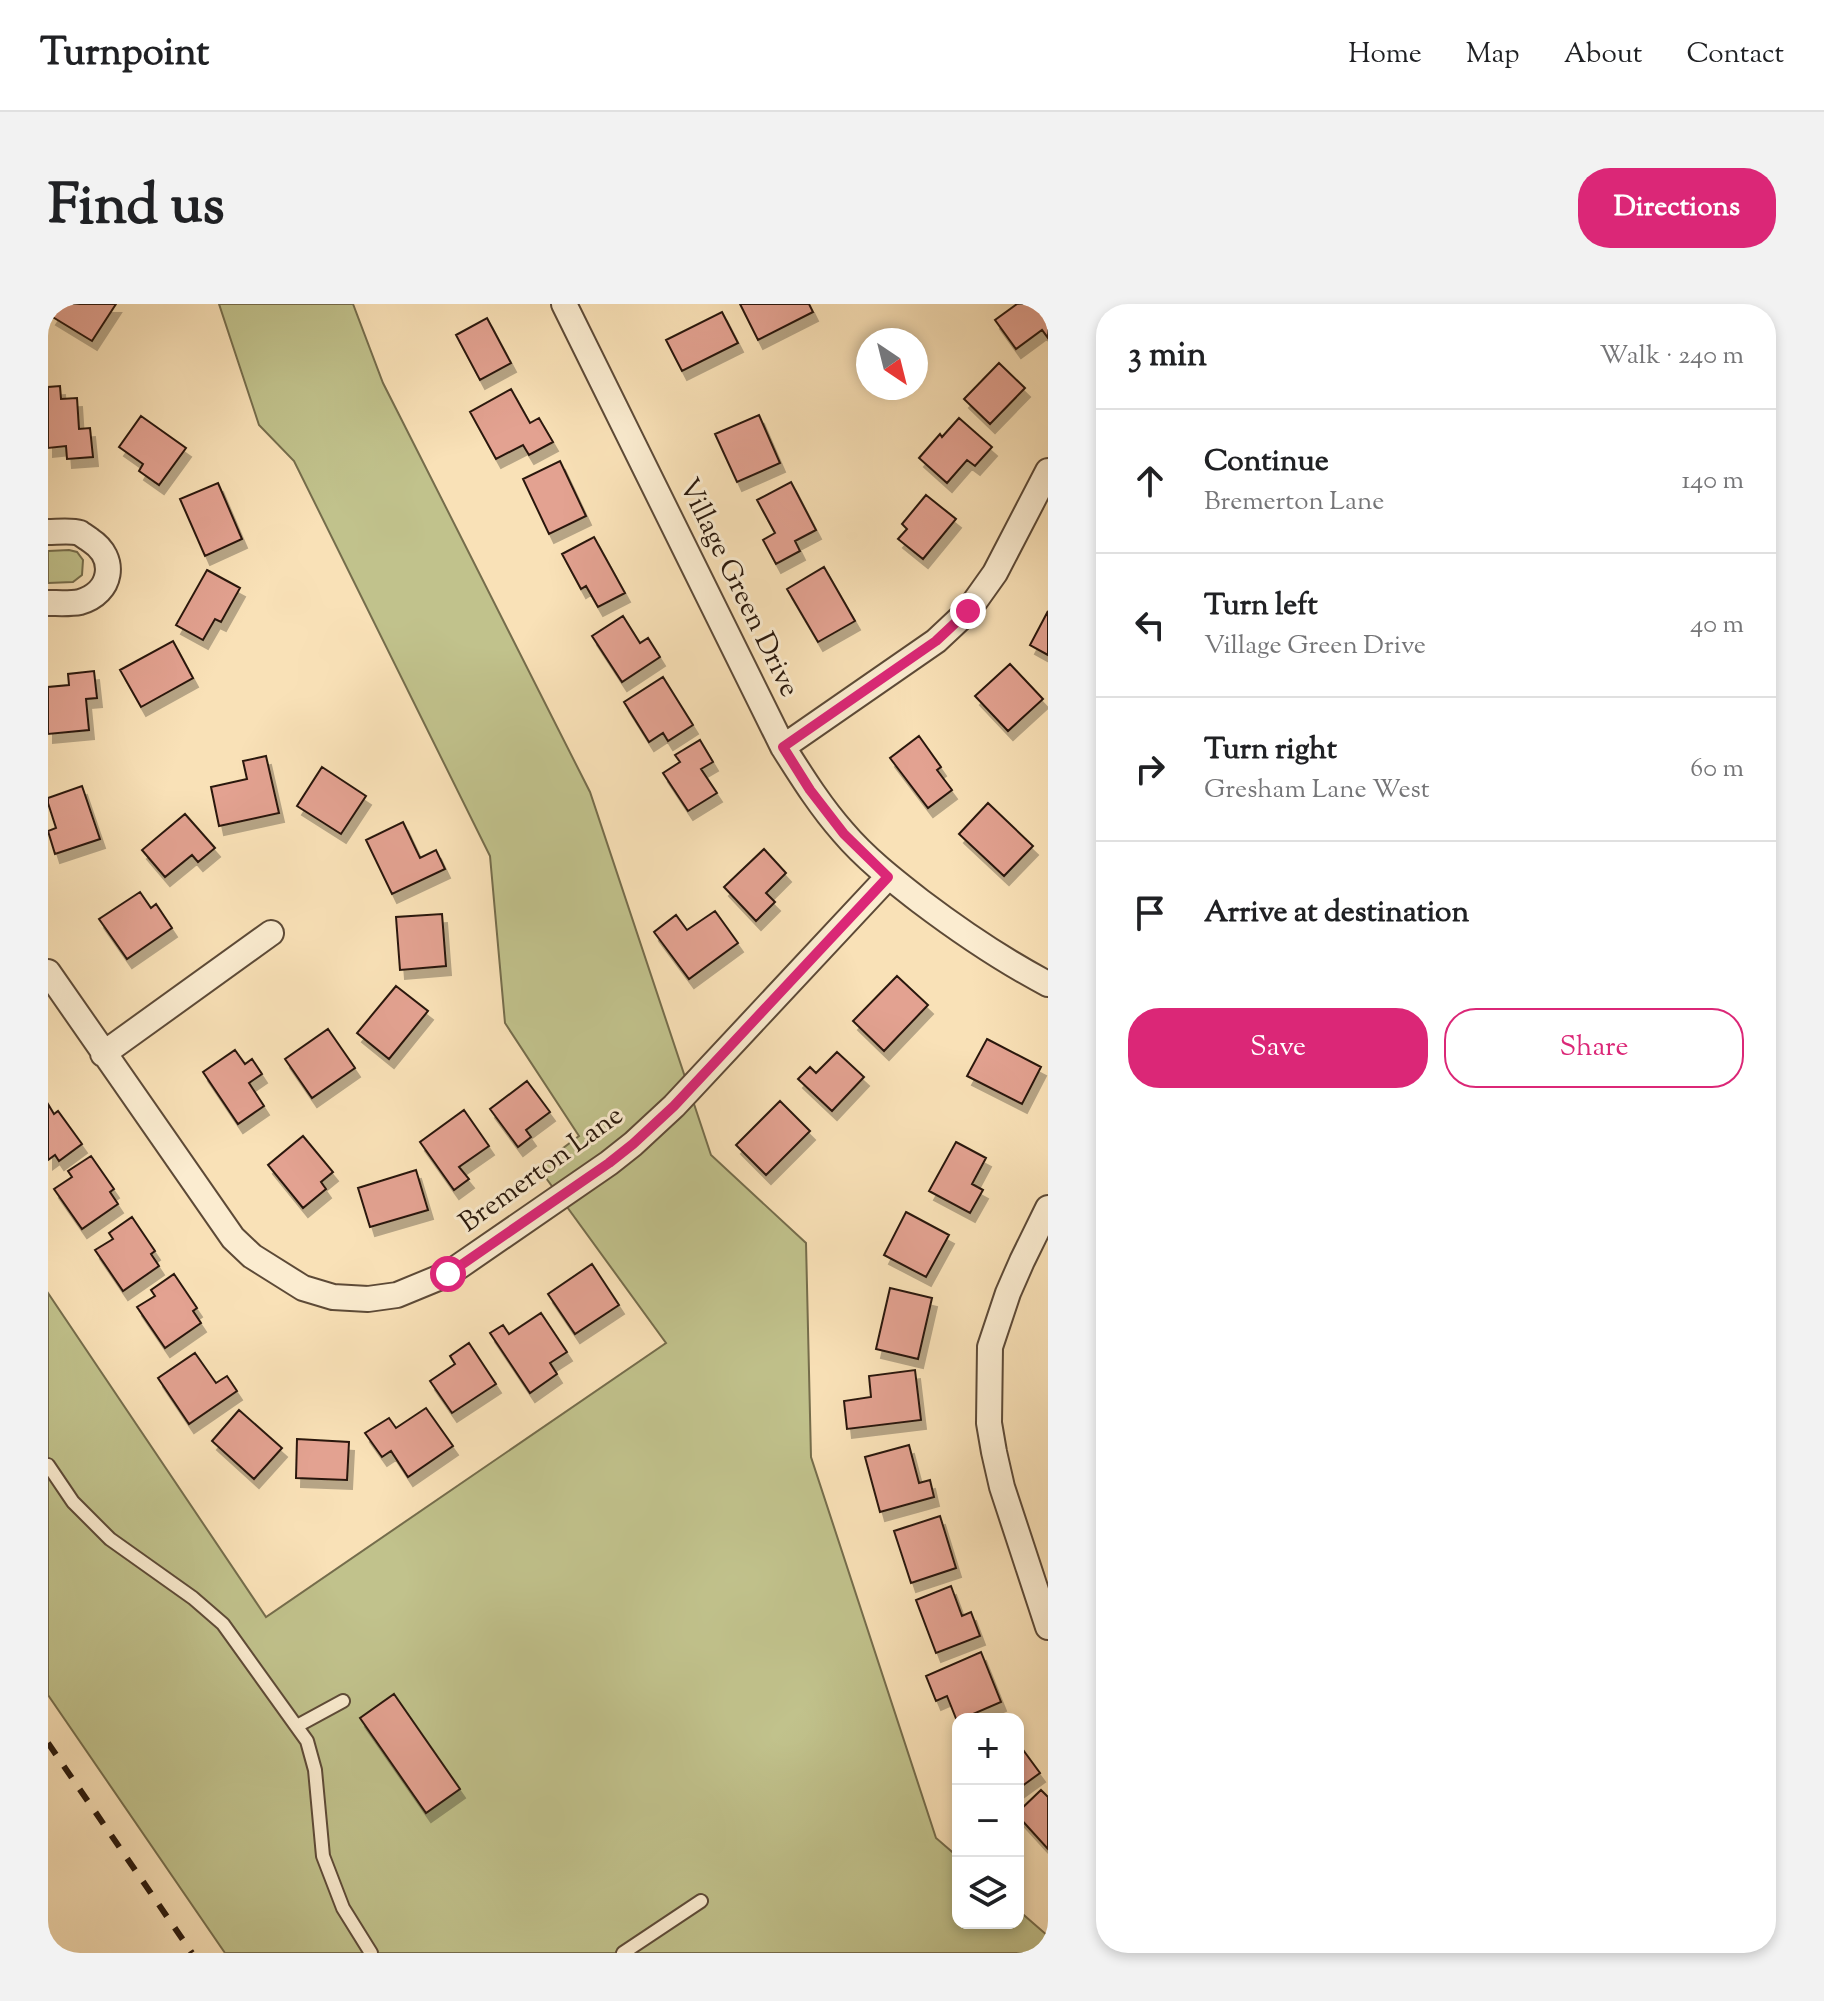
<!DOCTYPE html>
<html lang="en">
<head>
<meta charset="utf-8">
<style>
  body { margin:0; font-family:"Sorts Mill Goudy",serif; background:#f2f2f2; color:#202124 }
  .controls { position:absolute; right:24px; bottom:24px; display:grid; overflow:hidden; border-radius:16px; box-shadow:0 4px 12px #0003 }
  .controls button { width:72px; height:72px; display:grid; place-items:center; padding:0; border:0; border-bottom:2px solid #e0e0e0; background:#fff; color:#202124; font:40px sans-serif }
  .compass { position:absolute; left:808px; top:24px; width:72px; height:72px; border-radius:50%; background:#fff; box-shadow:0 4px 12px #0003; rotate:145deg }
  .stop { position:absolute; width:24px; height:24px; margin:-18px; border:6px solid #db2777; border-radius:50%; background:#fff }
  .stop.end { background:#db2777; border-color:#fff; box-shadow:0 2px 8px #0008 }
  .list { margin:0; padding:0; list-style:none }
  h2 { display:flex; justify-content:space-between; align-items:center; height:104px; margin:0; padding:0 32px; font-size:34px }
  h2 small { font-size:26px; font-weight:400; color:#757577 }
  .list li { display:grid; grid-template-columns:52px 1fr auto; gap:24px; align-items:center; box-sizing:border-box; height:144px; padding:0 32px; border-top:2px solid #e0e0e0 }
  .list b { display:block; font-size:30px; white-space:nowrap }
  .list p { margin:0; font-size:26px; white-space:nowrap; color:#757577 }
  .list em { font-size:26px; font-style:normal; color:#757577 }
  .actions { display:flex; gap:16px; padding:24px 32px }
  .actions a { flex:1; padding:18px 0; border:2px solid #db2777; border-radius:32px; text-align:center; font-size:28px; color:#db2777 }
  .actions .main { background:#db2777; color:#fff }
  .icon { flex:none; width:44px; height:44px; fill:none; stroke:currentColor; stroke-width:2; stroke-linecap:round; stroke-linejoin:round }
  .map { position:relative; flex:none; width:1000px; height:1649px; overflow:hidden; border-radius:32px }
  header { display:flex; align-items:center; gap:48px; box-sizing:border-box; height:112px; padding:0 40px; background:#fff; border-bottom:2px solid #e0e0e0 }
  header strong { font-size:38px }
  nav { display:flex; gap:44px; margin-inline-start:auto; font-size:28px }
  .intro { display:flex; align-items:center; justify-content:space-between; box-sizing:border-box; height:192px; padding:0 48px }
  h1 { margin:0; font-size:56px }
  .button { padding:20px 36px; border-radius:32px; background:#db2777; color:#fff; font-size:28px; font-weight:700 }
  main { display:flex; gap:48px; padding:0 48px }
  aside { flex:1; background:#fff; border-radius:32px; box-shadow:0 4px 12px #0003 }
  .map>svg:first-child { display:block }
  .green { fill:#c1c28c; stroke:#756d4c; stroke-width:2 }
  .building { fill:#e3a291; stroke:#29180c; stroke-width:2; filter:url(#shadow) }
  .lines { fill:none; stroke-linecap:round; stroke-linejoin:round }
  .lane-casing { stroke:#5d4a37; stroke-width:16 }
  .street-casing { stroke:#5d4a37; stroke-width:28 }
  .lane { stroke:#fbecd0; stroke-width:12 }
  .street { stroke:#fbecd0; stroke-width:24 }
  .rail { stroke:#29180c; stroke-width:6; stroke-dasharray:14 14; stroke-linecap:butt }
  .route { stroke:#db2777; stroke-width:10 }
  .labels { text-anchor:middle; dominant-baseline:central; stroke-width:6; stroke-linejoin:round; paint-order:stroke }
  .street-label { font-size:28px; fill:#29180c; stroke:#fbecd0 }
</style>
</head>
<body>
<header>
<strong>Turnpoint</strong>
<nav><a>Home</a><a>Map</a><a>About</a><a>Contact</a></nav>
</header>
<div class="intro"><h1>Find us</h1><a class="button">Directions</a></div>
<main>
<div class="map">
<svg width="1000" height="1649" viewBox="0 0 1000 1649">
  <defs>
    <filter id="shadow"><feDropShadow dx="5" dy="9" stdDeviation="0" flood-color="#0004"/></filter>
  </defs>
  <rect width="100%" height="100%" fill="#f9e1b7"/>
  <filter id="stains"><feTurbulence type="fractalNoise" baseFrequency=".0025" numOctaves="4"/><feColorMatrix values="0 0 0 0 .2 0 0 0 0 .09 0 0 0 0 .02 0 0 0 .5 -.17"/></filter>
  <radialGradient id="worn" r=".72"><stop offset=".6" stop-color="#630" stop-opacity="0"/><stop offset="1" stop-color="#630" stop-opacity=".3"/></radialGradient>
  <path class="green" d="M171 0H305L335 79 542 488 663 851 758 939 763 1153 888 1534 910 1553V1619H970V1606L1000 1632V1649H177L0 1391V989L218 1313 618 1039 490 863 531 832 457 719 442 552 246 157 211 121Z
    M21 246 29 248 35 256 34 271 25 278 0 279V247Z"/>
  <path class="building" d="M11 0H68L44 37 3 12Z
    M692 0H761L765 8 710 36Z
    M969 0H1000V34L994 26 968 45 947 16Z
    M674 8 690 39 634 67 618 36Z
    M439 14 463 59 432 76 408 31Z
    M951 59 977 84 942 120 916 95Z
    M12 82 13 95 29 94 31 125 42 124 45 153 19 155 18 142 0 144V83Z
    M463 85 482 119 491 114 505 138 481 151 475 141 448 155 422 108Z
    M711 111 732 159 689 178 667 130Z
    M93 112 138 144 111 181 91 167 95 160 71 143Z
    M911 114 944 143 927 162 919 156 899 179 871 154 892 130 894 133Z
    M512 157 538 212 501 230 475 175Z
    M743 178 768 226 747 237 752 247 728 260 715 236 727 229 709 196Z
    M170 179 194 235 157 252 132 195Z
    M878 191 908 215 875 255 850 235 859 225 854 220Z
    M546 233 577 289 550 303 538 282 533 285 514 250Z
    M776 263 807 317 770 338 739 285Z
    M159 266 192 284 173 318 167 315 155 336 128 321Z
    M1000 307V351L982 341Z
    M575 312 592 339 600 334 612 353 574 378 544 332Z
    M125 337 145 374 93 403 72 366Z
    M962 360 995 395 960 427 927 392Z
    M46 367 49 394 38 395 41 426 0 430V383L21 381 20 370Z
    M615 373 645 421 620 437 615 429 601 438 576 398Z
    M871 432 893 463 889 466 904 486 880 504 842 454Z
    M652 436 665 458 653 465 669 489 640 507 615 469 632 458 627 451Z
    M218 452 231 509 171 522 163 483 199 475 195 457Z
    M274 463 318 492 293 530 249 502Z
    M34 482 52 535 7 550 0 527 8 524 0 499V494Z
    M940 499 985 542 956 572 911 530Z
    M137 510 167 544 150 558 144 551 117 573 94 546Z
    M355 518 372 554 388 546 397 565 344 590 318 536Z
    M716 545 738 569 718 589 727 598 708 617 676 583Z
    M92 588 103 604 108 600 124 624 79 655 51 615Z
    M667 607 690 639 641 675 606 628 628 611 639 626Z
    M394 610 398 662 352 666 348 613Z
    M849 672 880 701 836 747 805 717Z
    M348 682 380 707 341 755 309 729Z
    M280 725 307 764 264 794 237 755Z
    M939 735 993 763 974 800 919 772Z
    M187 746 197 760 204 755 214 770 201 779 216 802 190 820 155 768Z
    M789 748 816 773 784 807 750 775 762 763 768 769Z
    M479 777 502 808 478 826 483 833 470 843 442 805Z
    M732 797 762 827 718 871 688 841Z
    M0 800 6 810 10 807 34 840 11 857 7 851 0 856Z
    M416 806 441 842 411 863 421 875 406 886 372 838Z
    M255 832 285 868 273 878 278 885 255 904 220 861Z
    M908 838 938 854 924 880 935 886 922 909 881 887Z
    M43 852 66 885 62 888 70 900 34 925 6 885 24 873 20 867Z
    M368 866 380 906 322 923 310 884Z
    M858 908 901 931 878 973 836 951Z
    M84 913 107 947 103 950 111 962 75 987 47 946 65 935 61 929Z
    M544 960 571 1001 527 1030 500 990Z
    M126 970 149 1004 145 1007 153 1019 117 1044 89 1003 107 992 103 986Z
    M842 984 884 994 870 1055 828 1045Z
    M493 1009 519 1048 502 1059 509 1070 482 1089 442 1029 455 1021 461 1030Z
    M421 1039 448 1080 404 1109 382 1077 407 1060 402 1052Z
    M147 1049 168 1079 179 1072 189 1087 141 1120 110 1074Z
    M867 1066 873 1116 799 1125 796 1097 823 1093 821 1072Z
    M378 1104 405 1142 360 1173 343 1147 334 1153 317 1129 341 1114 348 1124Z
    M191 1106 234 1144 206 1175 164 1137Z
    M249 1135 301 1138 299 1176 248 1174Z
    M861 1141 871 1179 882 1176 886 1193 832 1208 817 1153Z
    M892 1212 908 1264 863 1279 846 1227Z
    M903 1282 914 1312 923 1308 932 1332 888 1349 868 1296Z
    M933 1348 953 1398 909 1417 899 1392 888 1397 878 1372Z
    M346 1390 412 1485 378 1509 312 1414Z
    M970 1439 992 1469 970 1485Z
    M993 1486 1000 1493V1545L970 1512V1508Z"/>
  <g class="lines">
    <defs>
      <path id="lane" d="M0 1161 25 1198 62 1235 145 1294 175 1320 259 1437 267 1466 275 1552 295 1604 323 1649
        M249 1422 295 1397
        M575 1649 653 1597"/>
      <path id="street" d="M516 0 735 443C754 473 772 502 795 528 817 554 845 576 872 597 913 628 954 656 1000 680
        M0 228C9 228 23 226 32 229 33 230 41 235 42 236 70 254 64 289 32 298 22 300 10 299 0 299
        M735 443 888 337 920 307 947 269 1000 167
        M0 668 185 934 204 952 255 984 285 993 320 995 349 991 400 970 561 859 585 840 626 802 840 573
        M55 750 223 629
        M1000 904 974 957 960 989 942 1043 941 1119 946 1148 954 1183 1000 1323"/>
    </defs>
    <use href="#lane" class="lane-casing"/>
    <use href="#street" class="street-casing"/>
    <use href="#lane" class="lane"/>
    <use href="#street" class="street"/>
    <path class="rail" d="M0 1439 144 1649"/>
  </g>
  <g class="lines">
    <path class="route" d="M400 970 561 859 585 840 626 802 840 573 796 530 762 486 735 443 888 337 920 307"/>
  </g>
  <g class="labels">
    <g class="street-label">
      <text transform="translate(690 284) rotate(64)">Village Green Drive</text>
      <text transform="translate(494 866) rotate(-36)">Bremerton Lane</text>
    </g>
  </g>
  <rect width="100%" height="100%" filter="url(#stains)"/>
  <rect width="100%" height="100%" fill="url(#worn)"/>
</svg>
<div class="controls">
<button>+</button>
<button>−</button>
<button><svg class="icon" aria-label="layers" viewBox="0 0 24 24"><path d="M12 4l9 5-9 5-9-5zM3 14l9 5 9-5"/></svg></button>
</div>
<svg class="compass" viewBox="-18 -18 36 36"><path d="M0-13l5 13h-10z" fill="#e53935"/><path d="M0 13l5-13h-10z" fill="#757577"/></svg>
<div class="stop" style="left:400px;top:970px"></div>
<div class="stop end" style="left:920px;top:307px"></div>
</div>
<aside>
<h2>3 min<small>Walk · 240 m</small></h2>
<ul class="list">
<li><svg class="icon" aria-label="ahead" viewBox="0 0 24 24"><path d="M12 20V5M6 11l6-6 6 6"/></svg><div><b>Continue</b><p>Bremerton Lane</p></div><em>140 m</em></li>
<li><svg class="icon" aria-label="left" viewBox="0 0 24 24"><path d="M17 20v-9H6M10 6l-5 5 5 5"/></svg><div><b>Turn left</b><p>Village Green Drive</p></div><em>40 m</em></li>
<li><svg class="icon" aria-label="right" viewBox="0 0 24 24"><path d="M7 20v-9h11M14 6l5 5-5 5"/></svg><div><b>Turn right</b><p>Gresham Lane West</p></div><em>60 m</em></li>
<li><svg class="icon" aria-label="arrive" viewBox="0 0 24 24"><path d="M6 21V4h12l-3 4 3 4H6"/></svg><div><b>Arrive at destination</b></div></li>
</ul>
<div class="actions"><a class="main">Save</a><a>Share</a></div>
</aside>
</main>
</body>
</html>
